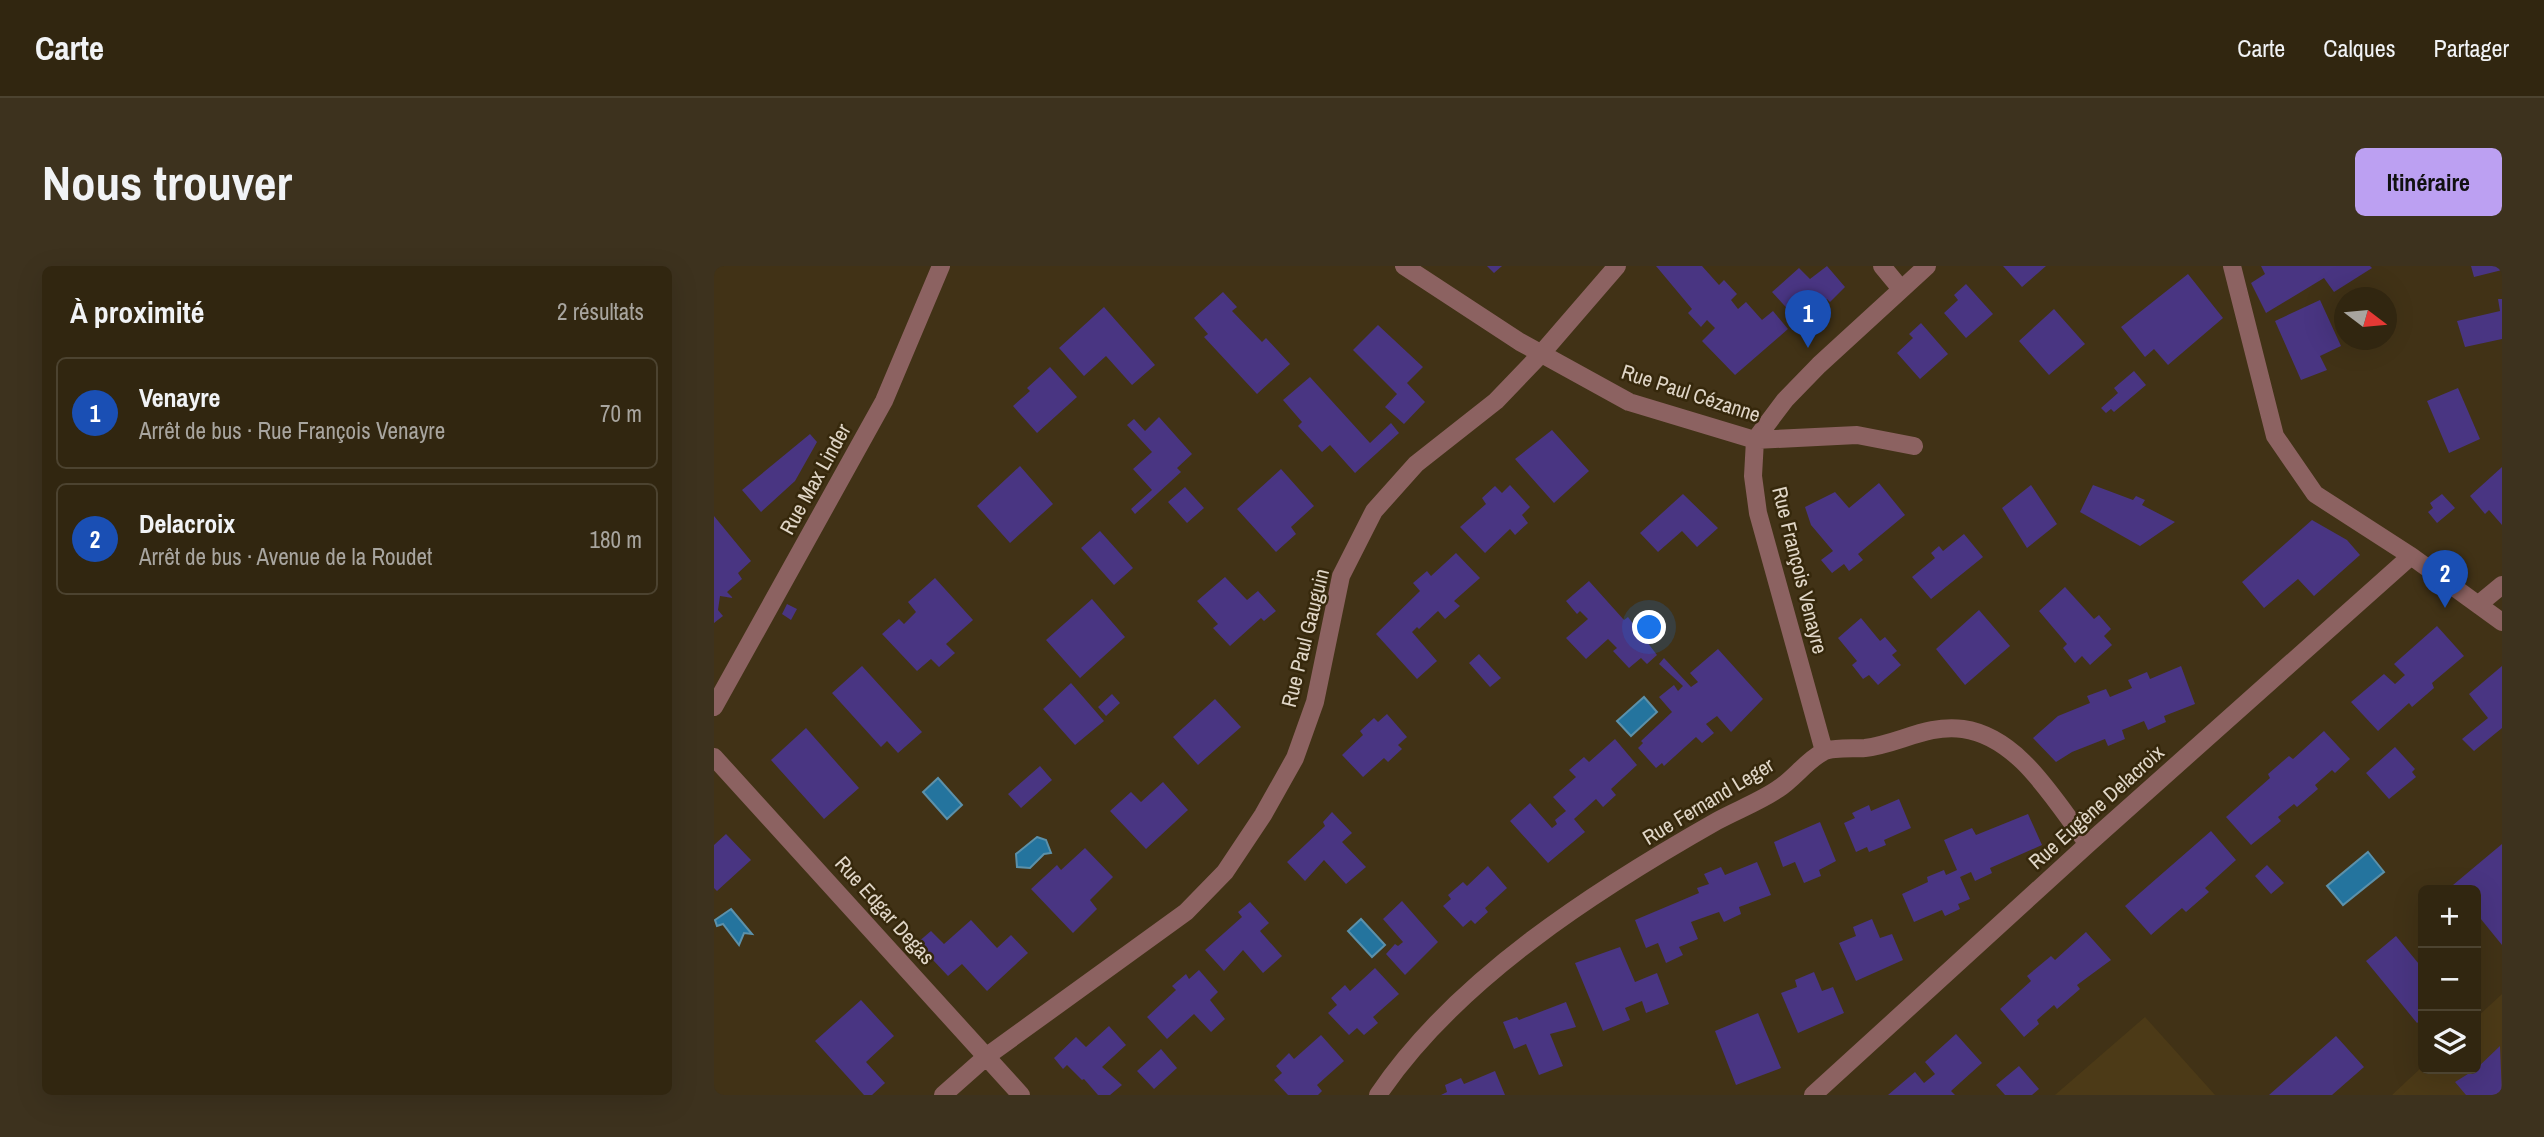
<!DOCTYPE html>
<html lang="fr">
<head>
<meta charset="utf-8">
<style>
  body { margin:0; font-family:"Archivo Narrow",sans-serif; background:#3d321e; color:#f1f3f6 }
  .controls { position:absolute; right:21px; bottom:21px; display:grid; overflow:hidden; border-radius:10px; box-shadow:0 7px 28px #0002 }
  .controls button { width:63px; height:63px; display:grid; place-items:center; padding:0; border:0; border-bottom:2px solid #4c4330; background:#312610; color:#f1f3f6; font:35px sans-serif }
  .compass { position:absolute; left:1620px; top:21px; width:63px; height:63px; border-radius:50%; background:#312610; box-shadow:0 7px 28px #0002; rotate:106deg }
  .you { position:absolute; left:936px; top:362px; width:24px; height:24px; margin:-18px; border:5px solid #fff; border-radius:50%; background:#1a73e8; box-shadow:0 0 0 10px #1a73e833 }
  .badge { display:grid; place-items:center; width:46px; height:46px; border-radius:50%; background:#bca0f2; color:#fff; font-size:23px; font-weight:700 }
  .pin { position:absolute; translate:-50% -58px; filter:drop-shadow(0 2px 4px #0008) }
  .pin::after { content:''; position:absolute; top:37px; width:24px; height:21px; background:inherit; clip-path:polygon(0 0,100% 0,50% 100%) }
  .list { margin:0; padding:0; list-style:none }
  h2 { display:flex; justify-content:space-between; align-items:center; height:91px; margin:0; padding:0 28px; font-size:30px }
  h2 small { font-size:23px; font-weight:400; color:#a8a59f }
  .list li { display:grid; grid-template-columns:46px 1fr auto; gap:21px; align-items:center; box-sizing:border-box; height:112px; margin:0 14px 14px; padding:0 14px; border:2px solid #4c4330; border-radius:10px }
  .list b { display:block; font-size:26px; white-space:nowrap }
  .list p { margin:0; font-size:23px; white-space:nowrap; color:#a8a59f }
  .list em { font-size:23px; font-style:normal; color:#a8a59f }
  .icon { flex:none; width:38px; height:38px; fill:none; stroke:currentColor; stroke-width:2; stroke-linecap:round; stroke-linejoin:round }
  .map { position:relative; flex:none; width:1788px; height:829px; overflow:hidden; border-radius:10px }
  header { display:flex; align-items:center; gap:42px; box-sizing:border-box; height:98px; padding:0 35px; background:#312610; border-bottom:2px solid #4c4330 }
  header strong { font-size:33px }
  nav { display:flex; gap:38px; margin-inline-start:auto; font-size:24px }
  .intro { display:flex; align-items:center; justify-content:space-between; box-sizing:border-box; height:168px; padding:0 42px }
  h1 { margin:0; font-size:49px }
  .button { padding:18px 32px; border-radius:10px; background:#bca0f2; color:#111; font-size:24px; font-weight:700 }
  main { display:flex; gap:42px; padding:0 42px }
  aside { flex:1; background:#312610; border-radius:10px; box-shadow:0 7px 28px #0002 }
  .map>svg:first-child { display:block }
  .built { fill:#4c3a17 }
  .water { fill:#24749e; stroke:#5c91aa; stroke-width:2 }
  .building { fill:#493582 }
  .lines { fill:none; stroke-linecap:round; stroke-linejoin:round }
  .minor { stroke:#8c6261; stroke-width:18 }
  .labels { text-anchor:middle; dominant-baseline:central; stroke-width:5; stroke-linejoin:round; paint-order:stroke }
  .street-label { font-size:21px; fill:#e0d6c7; stroke:#36280c }
</style>
</head>
<body>
<header>
<strong>Carte</strong>
<nav><a>Carte</a><a>Calques</a><a>Partager</a></nav>
</header>
<div class="intro"><h1>Nous trouver</h1><a class="button">Itinéraire</a></div>
<main>
<aside>
<h2>À proximité<small>2 résultats</small></h2>
<ul class="list">
<li><span class="badge" style="background:#1a4fb4">1</span><div><b>Venayre</b><p>Arrêt de bus · Rue François Venayre</p></div><em>70 m</em></li>
<li><span class="badge" style="background:#1a4fb4">2</span><div><b>Delacroix</b><p>Arrêt de bus · Avenue de la Roudet</p></div><em>180 m</em></li>
</ul>
</aside>
<div class="map">
<svg width="1788" height="829" viewBox="0 0 1788 829">
  <rect width="100%" height="100%" fill="#413216"/>
  <path class="built" d="M1788 728V829H1678L1709 800 1762 803V752Z
    M1431 751 1501 829H1341Z"/>
  <path class="water" d="M930 431 943 446 917 470 903 455Z
    M224 512 248 539 233 553 209 526Z
    M323 571 332 574 337 587 330 588 316 602 303 601 302 588Z
    M1654 586 1670 606 1629 639 1613 620Z
    M17 643 38 668 30 667 25 679 9 658 3 660 1 654Z
    M647 653 671 679 658 691 634 665Z"/>
  <path class="building" d="M773 0H788L780 7Z
    M942 0H988L1005 19 1010 14 1023 28 1017 34 1024 43 1032 36 1048 54 1059 45 1074 63 1021 109 988 75 1001 62 993 54 987 61 974 47 978 43Z
    M1113 0 1131 21 1116 36 1113 33 1097 46 1100 51 1089 60 1058 26 1085 2 1096 13Z
    M1289 0H1332L1308 21Z
    M1547 0H1656L1658 2 1620 26 1610 12 1552 47 1537 17 1551 8Z
    M1757 0H1788V4L1760 11Z
    M1474 8 1509 52 1454 99 1440 83 1431 91 1407 61Z
    M1252 18 1279 48 1252 72 1230 47 1244 34 1240 29Z
    M509 26 523 41 518 45 548 76 552 72 576 98 543 128 490 71 494 68 480 52Z
    M1784 33H1788V73L1751 81 1743 55 1786 45Z
    M1606 34 1627 80 1606 90 1613 104 1587 114 1561 55Z
    M390 41 441 99 418 119 392 90 370 110 345 82Z
    M1340 43 1371 78 1335 109 1305 75Z
    M1207 57 1234 88 1206 113 1183 87 1199 72 1195 68Z
    M664 59 709 101 693 117 711 136 690 158 671 141 683 128 639 84Z
    M336 101 363 131 323 167 299 140 316 125 313 122Z
    M1420 105 1432 119 1400 146 1397 143 1392 147 1387 142 1404 127 1400 122Z
    M596 111 656 177 677 157 685 167 641 207 616 179 608 186 584 160 588 156 569 134Z
    M1744 122 1766 173 1735 187 1713 135Z
    M445 151 478 188 463 202 467 206 421 248 417 243 438 224 419 203 438 186 413 159 420 153 431 165Z
    M838 164 875 205 840 237 801 193Z
    M96 168 103 176 81 215 47 246 28 224Z
    M306 200 339 238 296 277 263 240Z
    M1788 201V259L1775 244 1771 248 1756 230Z
    M567 203 600 240 577 261 582 268 562 286 523 243Z
    M1165 217 1191 249 1144 288 1149 294 1135 305 1130 298 1118 307 1107 294 1119 285 1097 259 1091 241 1121 226 1135 242Z
    M796 219 816 241 808 249 814 257 801 269 796 263 771 287 746 261 772 238 768 232 781 220 788 227Z
    M1317 219 1343 258 1313 282 1288 242Z
    M1379 219 1419 234 1422 230 1431 234 1428 239 1461 256 1426 280 1366 246Z
    M471 221 490 242 473 257 454 236Z
    M969 228 1004 262 983 281 968 265 944 286 926 267Z
    M1728 228 1741 242 1723 257 1714 246 1719 242 1716 237Z
    M0 250 37 295 24 307 28 313 13 326 19 332 6 330 4 344 9 350 0 357Z
    M1598 254 1633 274 1646 289 1600 330 1584 313 1550 342 1528 316Z
    M386 265 419 302 400 319 367 282Z
    M1250 268 1269 291 1217 333 1198 311 1221 292 1217 287 1225 280 1229 285Z
    M742 287 766 312 740 335 746 340 731 353 724 345 705 363 703 361 698 366 723 395 703 413 662 368 706 325 699 317 713 305 717 310Z
    M511 311 533 334 544 325 562 345 550 355 547 352 516 380 499 362 504 358 483 335Z
    M221 312 259 354 232 378 241 387 225 401 217 393 203 405 168 368 185 353 190 358 202 346 194 336Z
    M875 315 910 354 914 351 943 389 933 398 927 392 915 402 899 385 903 382 894 373 872 393 852 372 874 353 866 345 863 348 852 335Z
    M1351 321 1380 353 1385 349 1397 363 1390 370 1398 379 1376 399 1368 390 1361 397 1349 382 1353 378 1325 345Z
    M378 333 411 371 366 412 332 374Z
    M73 338 83 343 77 354 68 348Z
    M1265 344 1296 380 1251 419 1222 383Z
    M1147 352 1166 375 1171 371 1183 385 1178 389 1187 399 1164 419 1155 409 1149 413 1138 399 1143 395 1124 372Z
    M1723 360 1750 390 1718 417 1720 422 1698 441 1695 437 1664 465 1637 436 1670 408 1681 418 1691 409 1680 398Z
    M1004 383 1049 433 1017 466 1003 450 992 458 1000 467 988 477 982 471 950 500 948 497 942 502 924 482 929 477 927 475 958 446 945 431 960 419 964 425 969 420 945 398 950 392 977 421 984 416 976 407Z
    M765 388 787 412 776 421 755 397Z
    M148 400 208 466 184 487 173 475 167 481 118 427Z
    M1467 400 1481 438 1450 450 1452 456 1434 464 1430 455 1408 464 1411 473 1394 480 1391 473 1358 486 1342 496 1319 472 1344 450 1376 437 1373 430 1392 423 1396 431 1418 422 1414 414 1433 406 1436 413Z
    M1788 400V462L1760 485 1748 473 1774 452 1755 428Z
    M357 417 390 455 361 479 329 443Z
    M398 428 406 437 392 450 384 441Z
    M501 433 527 461 484 499 459 471Z
    M673 448 693 471 684 479 688 483 674 496 670 492 649 511 628 489 649 469 646 465 660 452 664 456Z
    M92 462 145 522 110 553 57 494Z
    M1610 465 1636 493 1621 507 1618 504 1601 519 1604 523 1583 541 1580 538 1564 551 1567 555 1537 579 1512 551 1556 512 1554 508 1575 490 1579 493Z
    M901 473 923 499 897 523 902 529 889 541 882 533 860 553 871 566 834 597 796 555 816 537 838 562 843 558 841 554 852 545 839 531 862 511 855 504 870 491 875 496Z
    M1681 481 1701 503 1698 506 1702 511 1675 533 1652 507Z
    M326 500 338 514 307 542 294 528Z
    M449 516 474 544 432 583 396 545 417 526 427 536Z
    M1185 533 1197 562 1170 574 1172 579 1155 586 1153 581 1142 586 1130 557 1141 552 1138 547 1155 539 1157 545Z
    M618 546 638 567 628 576 652 601 632 618 610 594 591 615 573 596 611 560 609 556Z
    M1314 548 1328 579 1276 602 1278 607 1261 615 1257 606 1246 611 1256 633 1244 638 1246 643 1231 650 1228 644 1200 656 1188 628 1214 616 1213 611 1230 604 1232 609 1243 604 1230 574 1258 562 1262 569Z
    M1106 556 1122 595 1105 604 1107 610 1090 617 1081 596 1069 601 1060 576Z
    M1497 565 1522 594 1491 622 1495 626 1472 646 1468 642 1437 669 1411 640Z
    M12 568 37 594 3 625 0 622V579Z
    M1788 578V679L1762 647V624H1743L1739 619Z
    M371 582 399 611 376 634 383 643 359 667 317 623 343 599 347 604Z
    M1043 596 1057 629 1025 641 1027 648 1010 656 1005 646 977 656 984 673 965 681 969 689 952 697 944 677 932 682 921 654 985 627 983 622 995 618 990 608 1007 601 1011 609Z
    M1553 599 1570 617 1557 628 1541 610Z
    M774 600 793 622 771 642 774 646 761 658 757 654 749 661 729 640 737 633 734 629 749 616 753 620Z
    M688 635 724 676 691 709 672 688 681 678 684 680 689 676 669 653Z
    M536 636 555 657 546 665 568 690 549 707 529 684 510 705 491 684 528 651 524 646Z
    M1158 653 1166 672 1178 668 1189 694 1142 715 1125 677 1142 670 1139 661Z
    M257 654 283 682 297 669 314 687 273 725 248 698 234 710 203 677 217 665 230 678Z
    M1372 666 1397 694 1363 719 1366 723 1343 743 1340 739 1323 754 1325 758 1310 771 1286 743 1317 715 1313 710 1337 690 1341 694Z
    M1682 670 1709 703V752L1703 757 1652 695Z
    M906 681 921 716 943 707 955 738 932 747 928 735 911 742 916 754 889 765 861 697Z
    M661 702 685 728 659 751 664 757 650 769 643 762 635 769 614 747 623 739 617 732 631 719 636 725Z
    M485 704 504 726 496 734 511 753 497 766 480 748 453 773 433 751 462 724 458 720 472 708 475 713Z
    M1100 706 1108 725 1119 721 1130 747 1084 767 1067 727 1083 721 1081 714Z
    M147 734 180 770 152 796 171 817 158 829H150L101 775Z
    M852 736 862 761 836 768 849 800 825 809 812 778 800 783 789 756 803 751 805 754Z
    M1044 747 1067 802 1022 819 1001 765Z
    M395 760 412 779 388 801 408 819 396 829H384L370 813 368 814 353 799 349 803 340 792 362 771 372 781Z
    M1242 768 1268 797 1237 825 1241 829H1174L1201 806 1210 817 1221 808 1211 796Z
    M607 769 630 795 603 819 608 825 604 829H574L560 814 568 807 562 800 575 787 580 793Z
    M1622 770 1650 801 1618 829H1555Z
    M1786 780 1788 829H1752L1741 816 1762 803Z
    M447 783 463 802 440 823 423 805Z
    M1305 800 1325 823 1318 829H1291L1282 819Z
    M781 805 791 829H727L733 826 731 819 747 812 750 818Z"/>
  <g class="lines">
    <path class="minor" d="M690 0 806 76 915 136 1041 174 1143 169 1200 180
      M1168 0 1187 23
      M1518 0 1561 170 1601 228 1697 290 1788 356
      M1765 338 1788 319
      M0 441 170 135 227 0
      M1110 485 1044 247 1039 210 1041 174 1071 134 1105 99 1213 0
      M0 491 307 829
      M229 829 273 790 472 646 511 606 549 549 581 492 601 436 627 310 660 245 702 198 782 135 827 88 903 0
      M664 829C742 713 883 623 1003 555 1023 544 1045 536 1064 523 1080 513 1092 495 1109 486 1119 481 1139 483 1151 482 1185 478 1213 458 1249 463 1306 471 1341 536 1374 578
      M1099 829 1374 578 1697 290"/>
  </g>
  <g class="labels">
    <g class="street-label">
      <text transform="translate(977 127) rotate(18)">Rue Paul Cézanne</text>
      <text transform="translate(101 213) rotate(-61)">Rue Max Linder</text>
      <text transform="translate(1086 304) rotate(76)">Rue François Venayre</text>
      <text transform="translate(591 372) rotate(-76)">Rue Paul Gauguin</text>
      <text transform="translate(994 535) rotate(-31)">Rue Fernand Leger</text>
      <text transform="translate(1382 541) rotate(-42)">Rue Eugène Delacroix</text>
      <text transform="translate(171 644) rotate(48)">Rue Edgar Degas</text>
    </g>
  </g>
</svg>
<div class="controls">
<button>+</button>
<button>−</button>
<button><svg class="icon" aria-label="layers" viewBox="0 0 24 24"><path d="M12 4l9 5-9 5-9-5zM3 14l9 5 9-5"/></svg></button>
</div>
<svg class="compass" viewBox="-18 -18 36 36"><path d="M0-13l5 13h-10z" fill="#e53935"/><path d="M0 13l5-13h-10z" fill="#a8a59f"/></svg>
<div class="you"></div>
<div class="pin badge" style="left:1094px;top:82px;background:#1a4fb4">1</div>
<div class="pin badge" style="left:1731px;top:342px;background:#1a4fb4">2</div>
</div>
</main>
</body>
</html>
